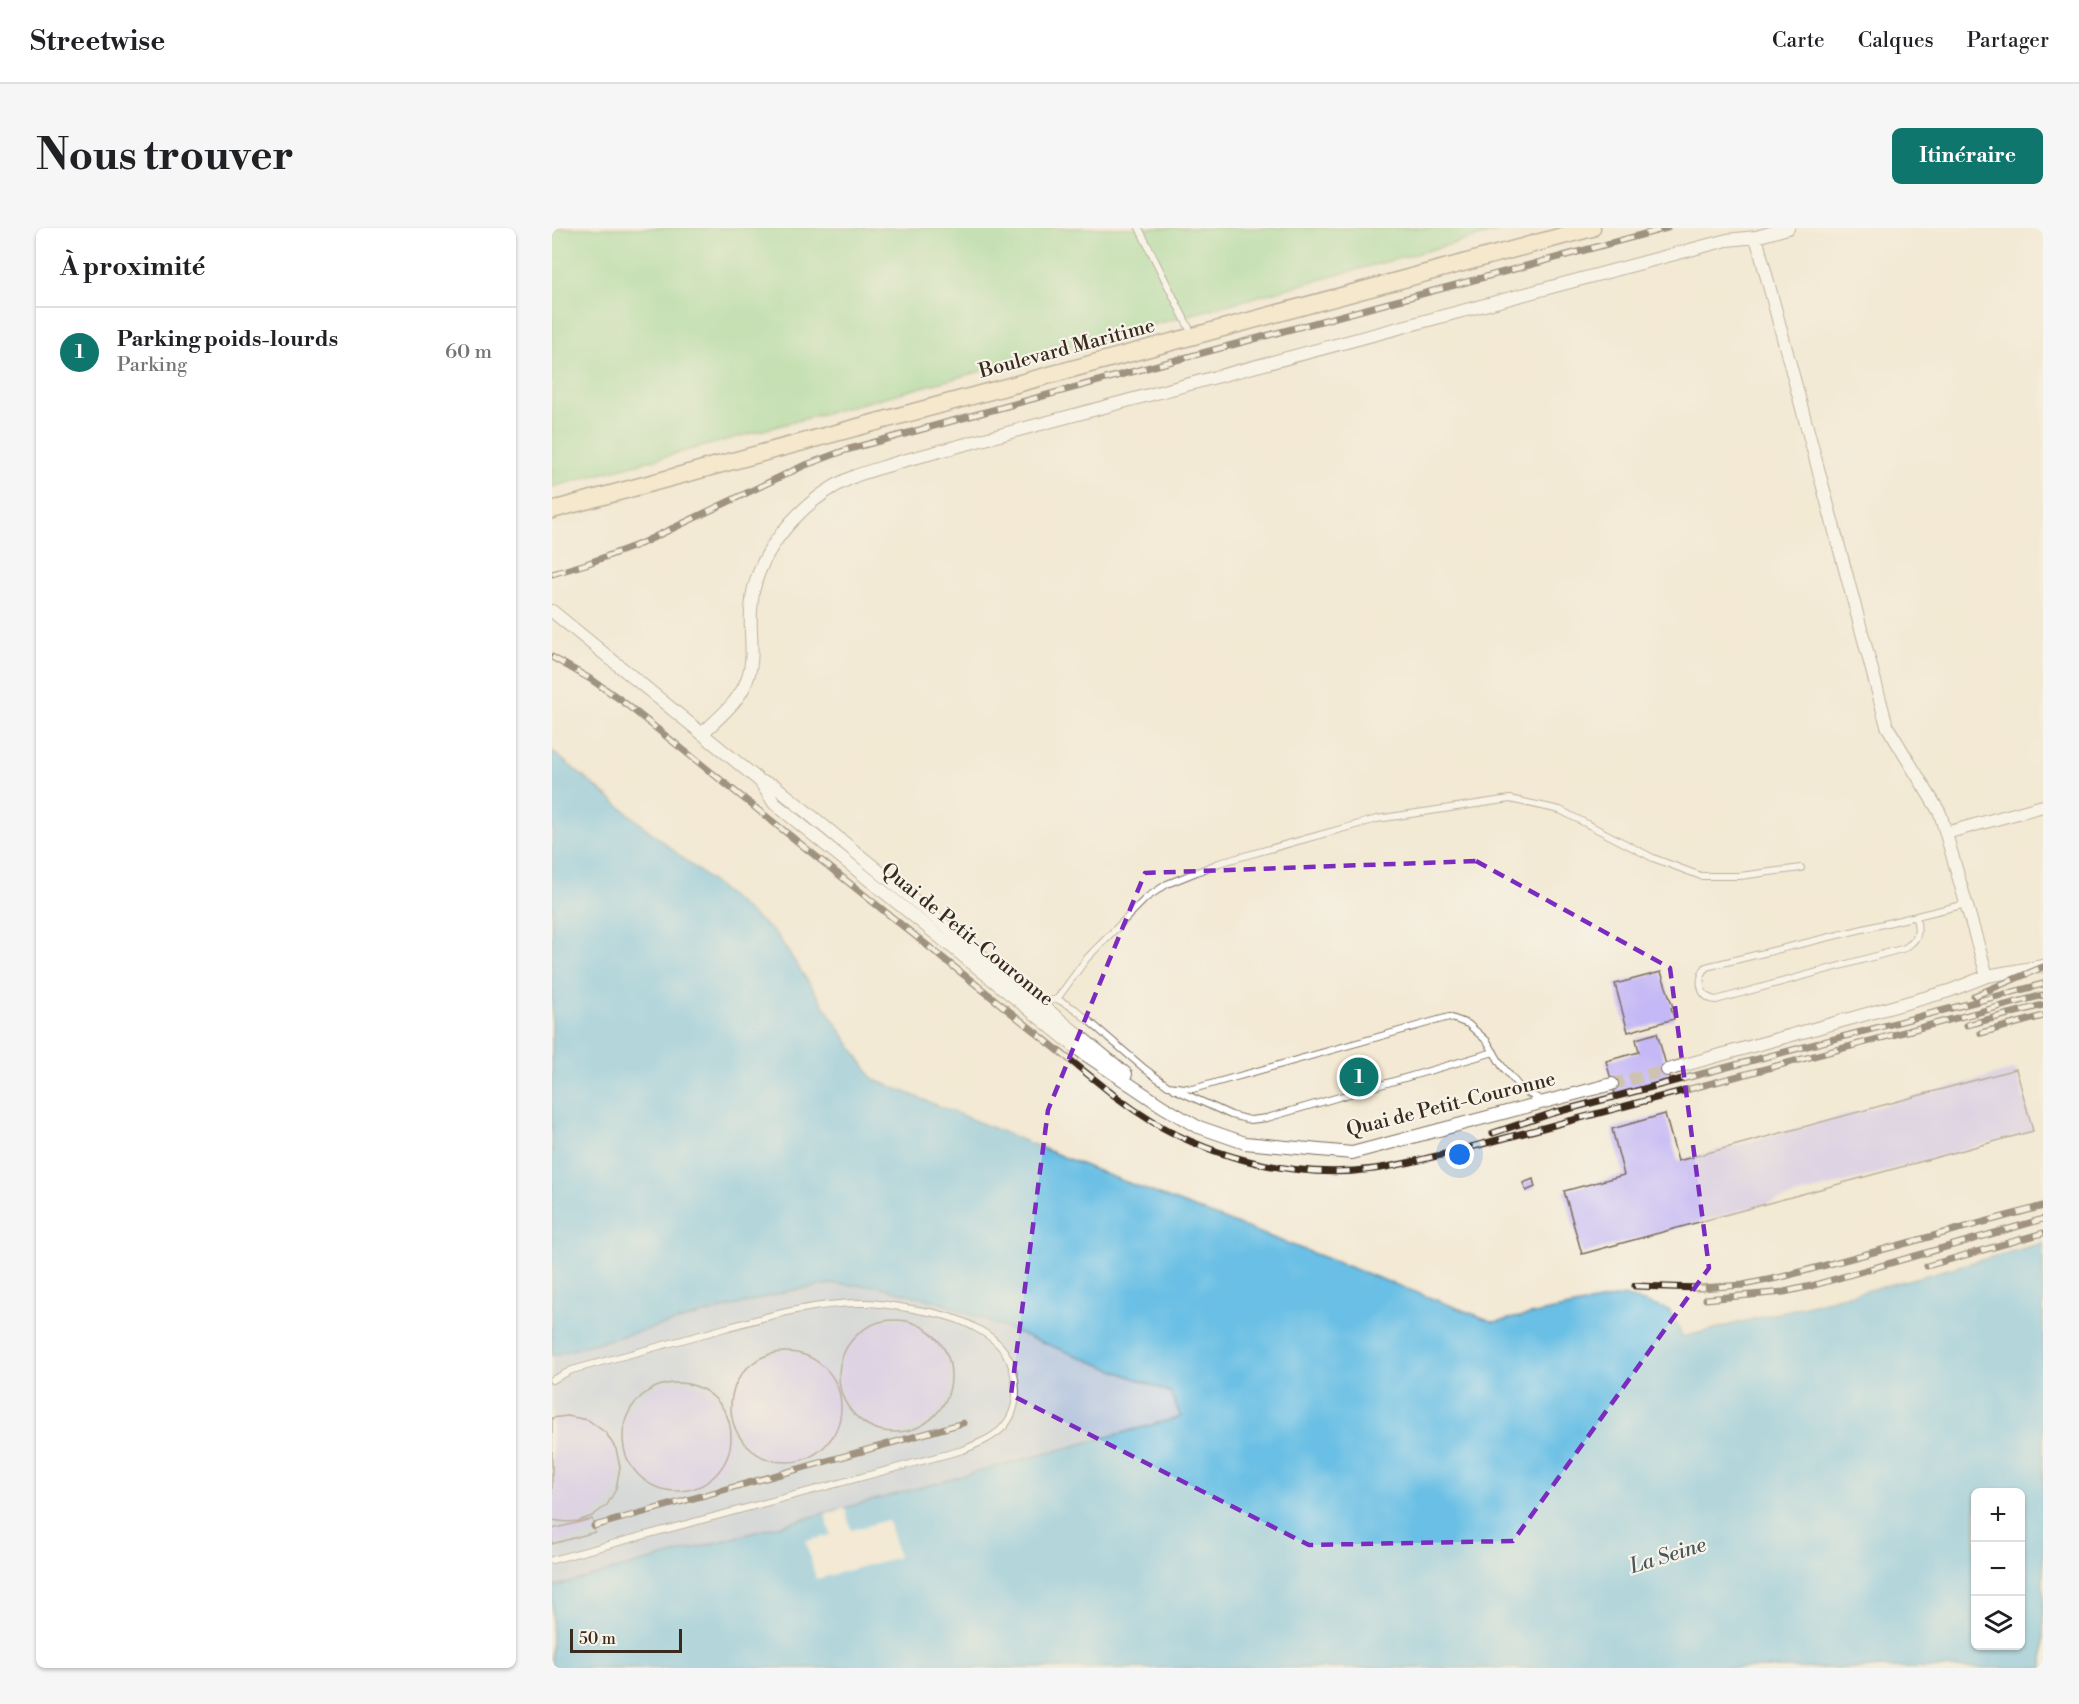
<!DOCTYPE html>
<html lang="fr">
<head>
<meta charset="utf-8">
<style>
  body { margin:0; font-family:"Libre Bodoni",serif; background:#f6f6f6; color:#202124 }
  .controls { position:absolute; right:18px; bottom:18px; display:grid; overflow:hidden; border-radius:9px; box-shadow:0 2px 4px #0004 }
  .controls button { width:54px; height:54px; display:grid; place-items:center; padding:0; border:0; border-bottom:2px solid #e0e0e0; background:#fff; color:#202124; font:30px sans-serif }
  .scale { position:absolute; left:18px; bottom:15px; width:112px; box-sizing:border-box; padding-left:6px; border:3px solid #3b2a1e; border-top:0; font-size:16px; line-height:21px; white-space:nowrap; color:#3b2a1e; -webkit-text-stroke:4px #f7f3e8; paint-order:stroke }
  .you { position:absolute; left:908px; top:927px; width:21px; height:21px; margin:-15px; border:4px solid #fff; border-radius:50%; background:#1a73e8; box-shadow:0 0 0 9px #1a73e833 }
  .badge { display:grid; place-items:center; width:39px; height:39px; border-radius:50%; background:#0f766e; color:#fff; font-size:20px; font-weight:700 }
  .pin { position:absolute; translate:-50% -50%; border:3px solid #fff; box-shadow:0 2px 6px #0006 }
  .list { margin:0; padding:0; list-style:none }
  h2 { display:flex; justify-content:space-between; align-items:center; height:78px; margin:0; padding:0 24px; font-size:26px }
  h2 small { font-size:20px; font-weight:400; color:#757577 }
  .list li { display:grid; grid-template-columns:39px 1fr auto; gap:18px; align-items:center; box-sizing:border-box; height:90px; padding:0 24px; border-top:2px solid #e0e0e0 }
  .list b { display:block; font-size:22px; white-space:nowrap }
  .list p { margin:0; font-size:20px; white-space:nowrap; color:#757577 }
  .list em { font-size:20px; font-style:normal; color:#757577 }
  .icon { flex:none; width:33px; height:33px; fill:none; stroke:currentColor; stroke-width:2; stroke-linecap:round; stroke-linejoin:round }
  .map { position:relative; flex:none; width:1491px; height:1440px; overflow:hidden; border-radius:9px }
  header { display:flex; align-items:center; gap:36px; box-sizing:border-box; height:84px; padding:0 30px; background:#fff; border-bottom:2px solid #e0e0e0 }
  header strong { font-size:28px }
  nav { display:flex; gap:33px; margin-inline-start:auto; font-size:21px }
  .intro { display:flex; align-items:center; justify-content:space-between; box-sizing:border-box; height:144px; padding:0 36px }
  h1 { margin:0; font-size:42px }
  .button { padding:15px 27px; border-radius:9px; background:#0f766e; color:#fff; font-size:21px; font-weight:700 }
  main { display:flex; gap:36px; padding:0 36px }
  aside { flex:1; background:#fff; border-radius:9px; box-shadow:0 2px 4px #0004 }
  .map>svg:first-child { display:block }
  .industrial { fill:#b6c6de }
  .green { fill:#91d58e; stroke:#668056; stroke-width:1.5 }
  .water { fill:#69bfe5; stroke:#527482; stroke-width:1.5; fill-rule:evenodd }
  .pier { fill:#f3e9d4 }
  .building { fill:#c5b8f6 }
  .lines { fill:none; stroke-linecap:round; stroke-linejoin:round }
  .street-tunnel { stroke:#cec3b0; stroke-width:12; stroke-dasharray:12 6; stroke-linecap:butt }
  .lane-casing { stroke:#7b6d5e; stroke-width:8 }
  .street-casing { stroke:#7b6d5e; stroke-width:14 }
  .secondary-casing { stroke:#7b6d5e; stroke-width:19 }
  .lane { stroke:#fff; stroke-width:6 }
  .street { stroke:#fff; stroke-width:12 }
  .secondary { stroke:#f8e7c3; stroke-width:16 }
  .rail-casing { stroke:#3b2a1e; stroke-width:7 }
  .rail { stroke:#f7f3e8; stroke-width:4.5; stroke-dasharray:14; stroke-linecap:butt }
  .marked { fill:none; stroke:#7b2cbf; stroke-width:4.5; stroke-dasharray:12 8; stroke-linejoin:round }
  .labels { text-anchor:middle; dominant-baseline:central; stroke-width:4.5; stroke-linejoin:round; paint-order:stroke }
  .street-label { font-size:20px; fill:#3b2a1e; stroke:#f7f3e8 }
  .water-label { font-size:21px; font-style:italic; fill:#49575a; stroke:#f7f3e8 }
</style>
</head>
<body>
<header>
<strong>Streetwise</strong>
<nav><a>Carte</a><a>Calques</a><a>Partager</a></nav>
</header>
<div class="intro"><h1>Nous trouver</h1><a class="button">Itinéraire</a></div>
<main>
<aside>
<h2>À proximité<small></small></h2>
<ul class="list">
<li><span class="badge">1</span><div><b>Parking poids-lourds</b><p>Parking</p></div><em>60 m</em></li>
</ul>
</aside>
<div class="map">
<svg width="1491" height="1440" viewBox="0 0 1491 1440">
  <rect width="100%" height="100%" fill="#f7f3e8"/>
  <filter id="ink" filterUnits="userSpaceOnUse"><feTurbulence type="fractalNoise" baseFrequency=".0167" numOctaves="2"/><feDisplacementMap in="SourceGraphic" scale="12" xChannelSelector="R" yChannelSelector="G"/><feConvolveMatrix kernelMatrix="1 2 1 2 8 2 1 2 1" color-interpolation-filters="sRGB"/></filter>
  <filter id="wash" filterUnits="userSpaceOnUse"><feTurbulence type="fractalNoise" baseFrequency=".008" numOctaves="4" result="noise"/><feDisplacementMap in="SourceGraphic" scale="24" xChannelSelector="R" yChannelSelector="G"/><feGaussianBlur stdDeviation="1.35" result="paint"/><feColorMatrix in="noise" values="0 0 0 0 0 0 0 0 0 0 0 0 0 0 0 0 0 1.4 0 .05"/><feComposite in="paint" operator="in"/></filter>
  <g filter="url(#wash)">
    <rect width="100%" height="100%" fill="#f3e9d4"/>
    <path class="industrial" d="M281 1056 324 1058 383 1073 618 1164 629 1189 0 1359V1127L237 1063Z"/>
    <path class="green" d="M0 0H959L0 259Z"/>
    <path class="water" d="M0 523 225 707 321 851 558 948 942 1094 1072 1068 1117 1082 1131 1109 1356 1052 1491 1015V1440H0V1359L629 1189 618 1164 384 1073 324 1058 281 1056 237 1063 0 1127ZM1424 1264H1468V1418H1424Z"/>
    <path class="pier" d="M293 1280 299 1302 336 1292 346 1329 264 1351 254 1313 279 1307 273 1286Z"/>
    <g id="blocks">
      <path class="building" d="M1109 744 1121 779 1119 780 1122 791 1076 804 1063 756Z
        M1105 805 1118 851 1063 866 1054 833 1087 824 1084 811Z
        M1464 841 1481 903 1030 1026 1012 963 1072 947 1060 901 1113 886 1126 933Z
        M981 951 983 959 974 963 971 955Z
        M287 1148a56 56 0 1 1 112 0a56 56 0 1 1-112 0Z
        M179 1179a55 55 0 1 1 110 0a55 55 0 1 1-110 0Z
        M71 1209a54 54 0 1 1 108 0a54 54 0 1 1-108 0Z
        M15 1188 36 1192 54 1205 64 1221 68 1239 64 1261 55 1277 40 1288 26 1293 15 1294 0 1292V1190Z
        M40 1291 43 1304 0 1316V1301Z"/>
    </g>
  </g>
  <g filter="url(#ink)">
    <use href="#blocks" fill-opacity="0" stroke="#7b6d5e" stroke-width="1.5"/>
    <g class="lines">
      <path class="street-tunnel" d="M1060 856 1115 842"/>
      <defs>
        <path id="lane" d="M587 0 641 108
          M1364 688C1367 705 1368 710 1353 720L1164 772C1147 770 1145 751 1154 739L1414 676
          M505 771 535 730 594 670 615 656 667 635 825 591 958 571 1008 582 1101 630 1149 648H1188L1249 640
          M490 775 505 771 523 781 593 841 616 858 641 861 897 789 916 796 935 813 950 838 970 862 991 873
          M622 861 679 887 698 892 715 890 942 824
          M0 1152 20 1142C64 1130 108 1118 152 1106 203 1092 258 1074 312 1075 330 1075 348 1079 366 1082 386 1085 404 1089 422 1099 450 1113 463 1131 464 1163 464 1200 440 1210 411 1222L0 1332"/>
        <path id="street" d="M1204 9 1335 498 1388 585 1435 748
          M0 383 208 553 222 575 531 825 610 878 644 898 693 915 800 925 1060 856
          M150 506C164 492 183 477 192 459 205 433 197 409 199 382 200 375 200 367 202 360 214 311 258 267 303 248 317 243 332 239 347 234L1175 12 1204 9 1236 0
          M208 553 223 558 574 846
          M1394 605 1491 578
          M1115 842 1397 763 1435 748 1491 738"/>
        <path id="secondary" d="M0 282 1040 0"/>
      </defs>
      <use href="#lane" class="lane-casing"/>
      <use href="#street" class="street-casing"/>
      <use href="#secondary" class="secondary-casing"/>
      <use href="#lane" class="lane"/>
      <use href="#street" class="street"/>
      <use href="#secondary" class="secondary"/>
      <defs>
        <path id="rail" d="M0 346 34 336 88 316 251 238 294 222 561 149 1115 0
          M0 429 40 452 69 472 563 868C575 877 588 886 601 894 665 932 747 951 822 941 845 938 867 932 889 927L1491 767
          M1422 768 1491 739
          M1415 797 1491 777
          M1429 805 1491 788
          M941 905 1001 885 1491 756
          M1375 1038 1491 1005
          M1083 1058 1149 1060 1191 1057 1230 1049 1491 978
          M1154 1071 1232 1064 1259 1058 1491 991
          M42 1298 411 1195"/>
      </defs>
      <use href="#rail" class="rail-casing"/>
      <use href="#rail" class="rail"/>
    </g>
  </g>
  <path d="M0 0H1491V1440H0ZM924 633 1118 740 1157 1040 961 1313 757 1317 459 1167 496 882 593 645Z" fill="#f3e9d4" fill-opacity=".55" fill-rule="evenodd"/>
  <path class="marked" d="M924 633 1118 740 1157 1040 961 1313 757 1317 459 1167 496 882 593 645Z"/>
  <g class="labels">
    <g class="street-label">
      <text transform="translate(515 121) rotate(-15)">Boulevard Maritime</text>
      <text transform="translate(415 707) rotate(39)">Quai de Petit-Couronne</text>
      <text transform="translate(899 877) rotate(-14)">Quai de Petit-Couronne</text>
    </g>
    <g class="water-label">
      <text transform="translate(1116 1328) rotate(-17)">La Seine</text>
    </g>
  </g>
</svg>
<div class="controls">
<button>+</button>
<button>−</button>
<button><svg class="icon" aria-label="layers" viewBox="0 0 24 24"><path d="M12 4l9 5-9 5-9-5zM3 14l9 5 9-5"/></svg></button>
</div>
<div class="scale">50 m</div>
<div class="you"></div>
<div class="pin badge" style="left:807px;top:849px">1</div>
</div>
</main>
</body>
</html>
